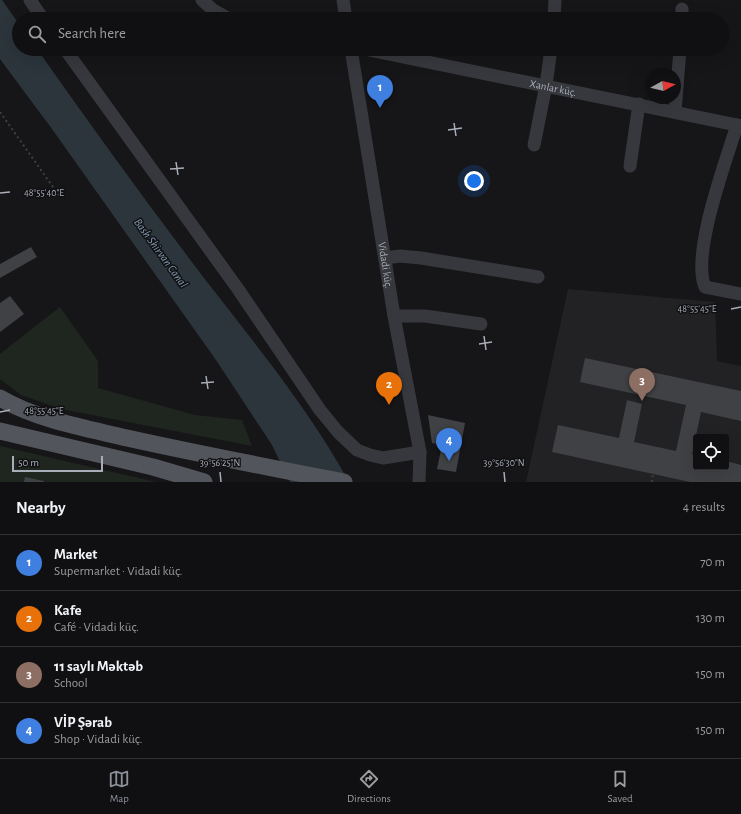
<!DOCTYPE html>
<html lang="en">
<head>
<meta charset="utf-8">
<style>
  body { margin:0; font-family:"Alegreya Sans",sans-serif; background:#1e1e20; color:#f1f3f6 }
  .controls { position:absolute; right:12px; bottom:12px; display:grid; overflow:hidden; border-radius:4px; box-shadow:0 4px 16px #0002 }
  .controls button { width:36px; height:36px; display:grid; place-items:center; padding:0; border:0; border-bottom:1px solid #303032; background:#101012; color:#f1f3f6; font:20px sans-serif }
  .compass { position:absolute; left:645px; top:68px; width:36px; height:36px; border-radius:50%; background:#101012; box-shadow:0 4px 16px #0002; rotate:82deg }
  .scale { position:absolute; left:12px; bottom:10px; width:91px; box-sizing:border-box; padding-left:4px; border:2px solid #a8adb8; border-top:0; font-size:11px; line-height:14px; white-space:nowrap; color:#a8adb8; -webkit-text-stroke:3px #111113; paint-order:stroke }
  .you { position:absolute; left:474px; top:181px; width:14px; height:14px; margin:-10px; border:3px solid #fff; border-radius:50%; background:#1a73e8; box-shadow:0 0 0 6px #1a73e833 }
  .badge { display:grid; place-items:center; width:26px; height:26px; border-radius:50%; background:#8c9099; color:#fff; font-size:13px; font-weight:700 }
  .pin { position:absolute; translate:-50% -33px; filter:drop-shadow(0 1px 2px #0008) }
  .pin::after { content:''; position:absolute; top:21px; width:14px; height:12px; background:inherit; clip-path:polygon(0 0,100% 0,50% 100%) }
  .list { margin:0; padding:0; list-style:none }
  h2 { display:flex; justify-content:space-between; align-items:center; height:52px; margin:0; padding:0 16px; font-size:17px }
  h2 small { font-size:13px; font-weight:400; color:#9c9d9f }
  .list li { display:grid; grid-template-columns:26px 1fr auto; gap:12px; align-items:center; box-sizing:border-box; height:56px; padding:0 16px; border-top:1px solid #303032 }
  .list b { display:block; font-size:15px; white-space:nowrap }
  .list p { margin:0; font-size:13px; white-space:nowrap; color:#9c9d9f }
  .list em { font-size:13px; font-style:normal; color:#9c9d9f }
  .icon { flex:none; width:22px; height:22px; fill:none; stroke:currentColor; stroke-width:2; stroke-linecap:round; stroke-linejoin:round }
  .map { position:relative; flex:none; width:741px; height:482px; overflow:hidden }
  .search { position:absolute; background:#101012; box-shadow:0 4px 16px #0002; left:12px; right:12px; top:12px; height:44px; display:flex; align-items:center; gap:10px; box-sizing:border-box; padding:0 14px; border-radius:22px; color:#9c9d9f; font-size:15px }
  .sheet { height:276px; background:#101012 }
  nav { display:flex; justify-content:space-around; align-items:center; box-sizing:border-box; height:56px; border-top:1px solid #303032; background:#101012; font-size:11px; color:#9c9d9f }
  nav a { display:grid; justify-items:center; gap:2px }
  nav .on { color:#8c9099 }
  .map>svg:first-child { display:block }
  .built { fill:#222225; fill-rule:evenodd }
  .green { fill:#1e261f }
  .water { fill:#2c353c }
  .building { fill:#404145 }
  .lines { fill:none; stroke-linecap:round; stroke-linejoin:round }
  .path { stroke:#3d3f44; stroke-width:2; stroke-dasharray:2 3; stroke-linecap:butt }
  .minor { stroke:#37383d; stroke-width:13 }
  .major { stroke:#53555c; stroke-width:17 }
  .ticks { fill:none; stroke:#a8adb8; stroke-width:1.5 }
  .labels { text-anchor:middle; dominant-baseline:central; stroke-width:3; stroke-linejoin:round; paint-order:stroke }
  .street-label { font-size:11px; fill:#a8adb8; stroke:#111113 }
  .water-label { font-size:12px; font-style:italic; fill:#7f9bb3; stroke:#111113 }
  .ticks-label { font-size:10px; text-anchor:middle; fill:#a8adb8; stroke:#111113; stroke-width:3; stroke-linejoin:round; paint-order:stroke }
</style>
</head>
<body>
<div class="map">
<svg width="741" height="482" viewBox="0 0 741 482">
  <rect width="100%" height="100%" fill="#161618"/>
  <path class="built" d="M568 289 715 302 717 361 741 366V482H526ZM696 437H726V467H696Z"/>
  <path class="green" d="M60 307 98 361V388L195 415 242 420 252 446 61 409 21 395 0 379V354Z
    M0 446 156 482H0Z"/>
  <path class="water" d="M0 0H2L19 24V49H37C91 126 147 203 204 278 255 344 309 409 349 482H290L272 445 216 360 52 129 0 59Z"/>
  <path class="building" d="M31 247 37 257 0 278V264Z
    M10 296 24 314 0 332V303Z
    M585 358 741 391V421L701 412 692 454 696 455V467H726V461L741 465V482H690L552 452 558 425 619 438 627 400 642 404 634 442 676 451 686 405 580 382Z
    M428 415 465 423 456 472 437 469 442 445 432 443Z
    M25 477 44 481V482H24Z"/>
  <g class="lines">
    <path class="path" d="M0 112 60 197
      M652 482 653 474"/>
    <g class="minor">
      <path d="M30 0 43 19"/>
      <path d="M202 0 213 10 229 19"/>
      <path d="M343 0 346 19"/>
      <path d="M554 19 555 0"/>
      <path d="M682 19V9"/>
      <path d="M65 49 238 289 320 410 338 432 357 450 370 455 383 458 420 452"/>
      <path id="s1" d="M351 49 394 316 420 452 419 482"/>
      <path id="s2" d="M364 49 741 126"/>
      <path d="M675 112 680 49"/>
      <path d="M737 125C726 161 691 254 705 287L741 294"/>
      <path d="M534 145 546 85 551 49"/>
      <path d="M630 166 639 104"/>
      <path d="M385 258 400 256 421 258 538 277"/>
      <path d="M394 316H425L481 324"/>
    </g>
    <path class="major" d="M0 398C38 420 85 428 127 438 199 454 272 468 344 482
      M0 431 153 467 204 482"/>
  </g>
  <path class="ticks" d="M454 123 456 136M448 130 462 128M176 162 178 175M170 169 184 168M0 193 10 192M731 309 741 307M484 336 486 350M479 344 492 342M206 376 208 389M201 383 214 382M0 412 10 410M220 472 221 482M504 472 505 482"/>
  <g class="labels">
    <g class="street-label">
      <text stroke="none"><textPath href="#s2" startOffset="193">Xanlar küç.</textPath></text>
      <text stroke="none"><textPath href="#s1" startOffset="219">Vidadi küç.</textPath></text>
    </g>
    <g class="water-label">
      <text transform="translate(161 253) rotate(54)">Bash Shirvan Canal</text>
    </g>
  </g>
  <g class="ticks-label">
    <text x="44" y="196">48°55'40"E</text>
    <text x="697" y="312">48°55'45"E</text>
    <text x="44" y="414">48°55'45"E</text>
    <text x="220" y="466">39°56'25"N</text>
    <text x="504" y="466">39°56'30"N</text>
  </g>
</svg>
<div class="controls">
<button><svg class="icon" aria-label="locate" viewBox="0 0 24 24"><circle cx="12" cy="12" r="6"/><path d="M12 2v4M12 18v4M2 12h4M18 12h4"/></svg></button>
</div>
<svg class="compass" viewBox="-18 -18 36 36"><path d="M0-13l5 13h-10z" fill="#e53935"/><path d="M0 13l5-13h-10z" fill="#9c9d9f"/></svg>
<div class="scale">50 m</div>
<div class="you"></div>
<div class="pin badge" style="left:380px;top:108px;background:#3f7fe0">1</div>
<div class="pin badge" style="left:389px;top:405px;background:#e8710a">2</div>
<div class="pin badge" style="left:642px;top:401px;background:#8d6e63">3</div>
<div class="pin badge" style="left:449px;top:461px;background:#3f7fe0">4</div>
<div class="search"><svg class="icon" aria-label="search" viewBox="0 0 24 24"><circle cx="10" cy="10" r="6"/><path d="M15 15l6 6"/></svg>Search here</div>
</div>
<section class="sheet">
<h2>Nearby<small>4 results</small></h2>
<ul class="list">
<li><span class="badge" style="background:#3f7fe0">1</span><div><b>Market</b><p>Supermarket · Vidadi küç.</p></div><em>70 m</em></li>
<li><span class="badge" style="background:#e8710a">2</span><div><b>Kafe</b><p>Café · Vidadi küç.</p></div><em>130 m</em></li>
<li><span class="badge" style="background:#8d6e63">3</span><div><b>11 saylı Məktəb</b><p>School</p></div><em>150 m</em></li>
<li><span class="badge" style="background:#3f7fe0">4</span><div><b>VİP Şərab</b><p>Shop · Vidadi küç.</p></div><em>150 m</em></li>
</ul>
</section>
<nav>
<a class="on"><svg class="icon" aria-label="map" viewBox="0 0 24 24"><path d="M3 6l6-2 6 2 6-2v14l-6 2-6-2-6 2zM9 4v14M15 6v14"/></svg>Map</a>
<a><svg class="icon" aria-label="directions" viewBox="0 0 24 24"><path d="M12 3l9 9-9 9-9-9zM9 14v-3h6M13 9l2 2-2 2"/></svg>Directions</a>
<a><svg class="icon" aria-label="saved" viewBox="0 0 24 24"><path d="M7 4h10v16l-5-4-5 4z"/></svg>Saved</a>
</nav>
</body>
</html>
